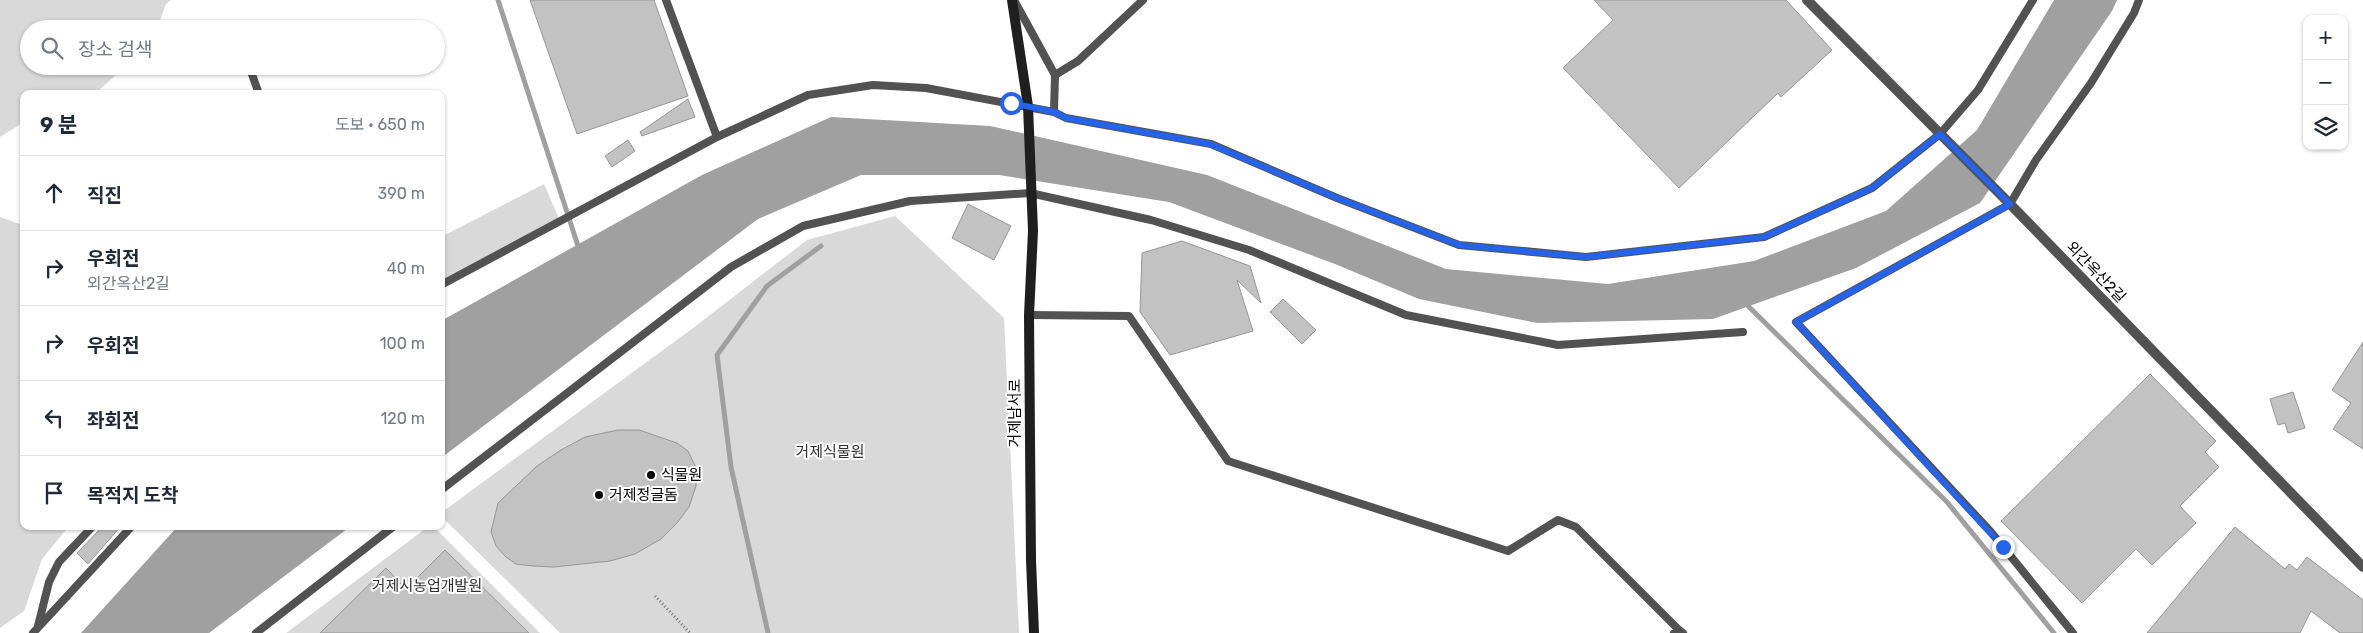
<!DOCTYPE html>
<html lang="ko">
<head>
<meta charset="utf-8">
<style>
  body { margin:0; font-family:Rubik,"Noto Sans KR",sans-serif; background:#f6f6f7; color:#1f2937 }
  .controls { position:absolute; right:15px; top:15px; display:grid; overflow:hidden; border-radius:10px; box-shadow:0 1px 4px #0004 }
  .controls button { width:45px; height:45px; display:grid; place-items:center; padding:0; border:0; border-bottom:1px solid #e0e1e3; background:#fff; color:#1f2937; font:25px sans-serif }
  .stop { position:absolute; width:15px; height:15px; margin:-11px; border:4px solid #2563eb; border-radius:50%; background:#fff }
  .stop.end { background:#2563eb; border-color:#fff; box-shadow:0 1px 5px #0008 }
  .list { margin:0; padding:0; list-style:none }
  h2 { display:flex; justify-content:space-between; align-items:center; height:65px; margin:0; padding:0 20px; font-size:21px }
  h2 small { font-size:16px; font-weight:400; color:#747a83 }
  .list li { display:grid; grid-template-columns:32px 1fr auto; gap:15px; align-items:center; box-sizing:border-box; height:75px; padding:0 20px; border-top:1px solid #e0e1e3 }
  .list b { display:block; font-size:19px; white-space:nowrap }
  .list p { margin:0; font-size:16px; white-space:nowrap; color:#747a83 }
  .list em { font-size:16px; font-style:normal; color:#747a83 }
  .icon { flex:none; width:28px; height:28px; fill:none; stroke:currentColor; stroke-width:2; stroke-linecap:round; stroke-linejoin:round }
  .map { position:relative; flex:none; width:2363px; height:633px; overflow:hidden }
  .search { position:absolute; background:#fff; box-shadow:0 1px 4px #0004; left:20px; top:20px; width:425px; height:55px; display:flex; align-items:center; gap:12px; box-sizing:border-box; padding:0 18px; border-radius:28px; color:#747a83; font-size:19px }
  .panel { position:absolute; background:#fff; box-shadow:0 1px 4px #0004; left:20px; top:90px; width:425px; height:440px; border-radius:10px }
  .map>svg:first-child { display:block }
  .green { fill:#d9d9d9 }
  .water { fill:#a0a0a0 }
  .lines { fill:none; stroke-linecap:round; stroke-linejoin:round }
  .stream { stroke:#a0a0a0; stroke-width:5 }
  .building { fill:#c2c2c2; stroke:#969696 }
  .path { stroke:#747474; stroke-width:3; stroke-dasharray:1 2.5; stroke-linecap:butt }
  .lane { stroke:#525252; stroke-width:8 }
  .street { stroke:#525252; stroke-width:10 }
  .secondary { stroke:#1f1f1f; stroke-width:10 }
  .route { stroke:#2563eb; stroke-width:6 }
  .poi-dot { fill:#000; stroke:#fff; stroke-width:2 }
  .labels { text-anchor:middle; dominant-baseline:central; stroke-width:4; stroke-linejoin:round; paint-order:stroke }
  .street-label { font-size:15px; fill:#000; stroke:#fff }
  .park-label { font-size:15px; fill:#303030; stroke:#fff }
  .poi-label { font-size:15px; fill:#000; stroke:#fff; text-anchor:start }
</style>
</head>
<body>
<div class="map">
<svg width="2363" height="633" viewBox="0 0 2363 633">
  <rect width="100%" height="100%" fill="#fff"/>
  <path class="green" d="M0 0H171L166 4 157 29H29V66H126L99 90 83 94H24V122L0 137Z
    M544 184 560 221 441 285V237Z
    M895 216 1004 318 1019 633H560L441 516V513L693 328 807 240Z
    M0 217 20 224 24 223V526H69L42 559 24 611 0 628Z
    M429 526H433L540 633H286Z"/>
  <path class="water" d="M2054 0H2117L2112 11 1980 203 1856 268 1713 319 1537 323 1419 299 1335 264 1169 202 999 175H861L758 219 441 458V321L702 175 831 117 990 126 1207 175 1446 269 1608 284 1754 261 1886 211 1977 130Z
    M178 526H351L209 633H81Z"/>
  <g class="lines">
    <path class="stream" d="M498 0 579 249
      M1744 302 1947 502 2054 633
      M768 633 731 467 717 355 767 286 821 246"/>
  </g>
  <path class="building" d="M530 0H654L688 96 577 134Z
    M1594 0H1786L1832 50 1781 97 1778 93 1679 188 1563 68 1613 20Z
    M688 99 695 117 642 136 640 132Z
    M628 140 635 151 612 167 605 156Z
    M968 204 1011 226 994 260 952 238Z
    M1182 241 1250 266 1261 303 1237 280 1253 331 1170 355 1140 312 1142 253Z
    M1283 299 1316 330 1302 344 1270 312Z
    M2363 342V449L2333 429 2351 403 2332 390Z
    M2150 374 2216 441 2205 452 2219 467 2180 506 2196 523 2152 565 2136 549 2082 603 2001 521Z
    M2293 392 2305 428 2288 433 2285 423 2278 425 2270 399Z
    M618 430H639L677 443 688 451 697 470 696 486 689 507 677 523 661 539 635 554 610 561 554 567 533 566 516 564 506 557 496 546 491 532 498 503 537 466 561 450 585 437Z
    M103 526H121L88 564 77 553Z
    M2235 527 2285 569 2289 564 2297 570 2307 557 2363 600V633H2340L2311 611 2300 633H2147Z
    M445 550 529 633H320L386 568 406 589Z"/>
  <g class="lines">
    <path class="path" d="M655 596 690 633"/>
    <path class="lane" d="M666 0 717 137
      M1014 0 1055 75
      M249 66 259 94
      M1054 112 1066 118 1211 144 1337 198 1459 245 1586 257 1764 237 1872 188 1940 134 1978 90 2033 0
      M441 285 717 137 808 95 873 85 926 88 1054 112 1055 75 1078 61 1143 0
      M1029 315 1129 316 1228 461 1508 551 1558 520 1576 527 1678 629
      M441 490 731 267 803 226 910 201 1030 193 1151 220 1249 250 1406 315 1558 345 1743 332
      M38 626 49 582 59 562 93 526
      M33 633 132 526
      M256 633 394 526
      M1674 633 1678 629 1683 633
      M2073 633 1991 532 1796 322 2010 204 2036 160 2091 83 2134 13 2139 0"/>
    <path class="street" d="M1807 0 2010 204 2363 567"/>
    <path class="secondary" d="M1012 0 1028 106 1033 231 1029 315 1031 560 1034 633"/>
  </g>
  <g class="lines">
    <path class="route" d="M1011 103 1054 112 1066 118 1210 144 1337 198 1459 245 1586 257 1764 237 1872 188 1940 134 2010 204 1796 322 2003 547"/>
  </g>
  <g class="poi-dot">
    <circle cx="651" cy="475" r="5"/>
    <circle cx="599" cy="495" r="5"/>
  </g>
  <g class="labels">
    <g class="street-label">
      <text transform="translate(2096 272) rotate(46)">외간옥산2길</text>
      <text transform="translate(1015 413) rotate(-90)">거제남서로</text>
    </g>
    <g class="park-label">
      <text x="830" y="452">거제식물원</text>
      <text x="427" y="586">거제시농업개발원</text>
    </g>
    <g class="poi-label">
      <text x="661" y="475">식물원</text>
      <text x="609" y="495">거제정글돔</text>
    </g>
  </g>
</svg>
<div class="controls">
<button>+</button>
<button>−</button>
<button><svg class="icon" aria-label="layers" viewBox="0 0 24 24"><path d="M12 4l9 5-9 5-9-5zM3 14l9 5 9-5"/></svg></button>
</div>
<div class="stop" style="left:1011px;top:103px"></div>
<div class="stop end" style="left:2003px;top:547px"></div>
<div class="search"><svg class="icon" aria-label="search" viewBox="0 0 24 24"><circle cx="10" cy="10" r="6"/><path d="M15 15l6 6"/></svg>장소 검색</div>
<section class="panel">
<h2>9 분<small>도보 · 650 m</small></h2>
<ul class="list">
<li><svg class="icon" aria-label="ahead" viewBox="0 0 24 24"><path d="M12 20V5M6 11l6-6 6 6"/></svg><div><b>직진</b></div><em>390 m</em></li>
<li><svg class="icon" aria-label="right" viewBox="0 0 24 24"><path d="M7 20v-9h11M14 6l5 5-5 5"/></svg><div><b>우회전</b><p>외간옥산2길</p></div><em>40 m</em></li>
<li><svg class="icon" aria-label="right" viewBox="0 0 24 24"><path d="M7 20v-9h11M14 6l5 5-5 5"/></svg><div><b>우회전</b></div><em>100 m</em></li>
<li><svg class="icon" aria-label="left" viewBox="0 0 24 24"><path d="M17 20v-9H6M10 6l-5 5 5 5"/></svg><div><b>좌회전</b></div><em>120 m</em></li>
<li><svg class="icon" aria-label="arrive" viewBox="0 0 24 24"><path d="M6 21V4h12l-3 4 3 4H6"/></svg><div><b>목적지 도착</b></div></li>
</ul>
</section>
</div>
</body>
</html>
